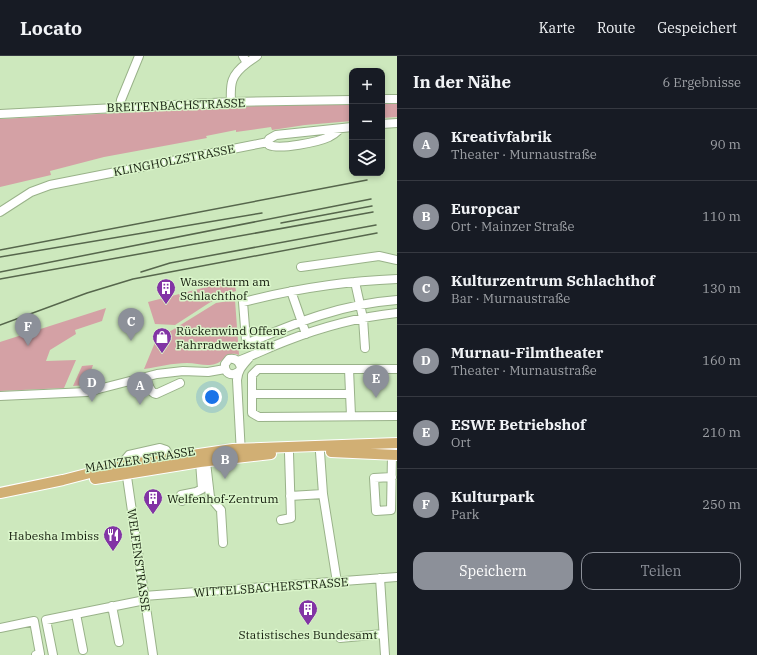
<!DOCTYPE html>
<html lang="de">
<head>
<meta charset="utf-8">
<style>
  body { margin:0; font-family:"IBM Plex Serif",serif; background:#242831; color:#f1f3f6 }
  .controls { position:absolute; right:12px; top:12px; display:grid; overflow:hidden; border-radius:8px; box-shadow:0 2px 6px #0003 }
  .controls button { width:36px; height:36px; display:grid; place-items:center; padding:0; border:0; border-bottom:1px solid #363941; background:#171b24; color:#f1f3f6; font:20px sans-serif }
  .you { position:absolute; left:212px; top:341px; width:14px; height:14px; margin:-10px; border:3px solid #fff; border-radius:50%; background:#1a73e8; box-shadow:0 0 0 6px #1a73e833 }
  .badge { display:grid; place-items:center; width:26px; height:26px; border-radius:50%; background:#8c9099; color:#fff; font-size:13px; font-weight:700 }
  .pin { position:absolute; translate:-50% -33px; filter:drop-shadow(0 1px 2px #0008) }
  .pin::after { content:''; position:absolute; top:21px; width:14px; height:12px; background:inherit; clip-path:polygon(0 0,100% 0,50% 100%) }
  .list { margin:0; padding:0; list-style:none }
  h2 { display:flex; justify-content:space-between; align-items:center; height:52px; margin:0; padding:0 16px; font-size:17px }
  h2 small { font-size:13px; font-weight:400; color:#9ea1a6 }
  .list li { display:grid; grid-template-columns:26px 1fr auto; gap:12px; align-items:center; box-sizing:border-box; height:72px; padding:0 16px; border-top:1px solid #363941 }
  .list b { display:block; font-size:15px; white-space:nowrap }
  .list p { margin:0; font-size:13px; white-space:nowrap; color:#9ea1a6 }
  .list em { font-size:13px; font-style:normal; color:#9ea1a6 }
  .actions { display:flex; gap:8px; padding:12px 16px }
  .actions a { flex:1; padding:9px 0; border:1px solid #8c9099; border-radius:12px; text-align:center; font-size:14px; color:#8c9099 }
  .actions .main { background:#8c9099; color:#fff }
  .icon { flex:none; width:22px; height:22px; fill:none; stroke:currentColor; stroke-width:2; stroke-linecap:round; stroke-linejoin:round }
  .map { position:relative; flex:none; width:397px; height:599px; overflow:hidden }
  header { display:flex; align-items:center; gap:24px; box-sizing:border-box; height:56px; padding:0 20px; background:#171b24; border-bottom:1px solid #363941 }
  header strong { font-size:19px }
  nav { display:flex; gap:22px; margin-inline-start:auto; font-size:14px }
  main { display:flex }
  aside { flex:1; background:#171b24 }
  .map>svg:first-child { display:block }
  .green { fill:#d4a1a5 }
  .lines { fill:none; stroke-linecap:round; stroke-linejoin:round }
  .minor-casing { stroke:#99b289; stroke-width:10 }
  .major-casing { stroke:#fff; stroke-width:12 }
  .minor { stroke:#fff; stroke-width:8 }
  .major { stroke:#d1af74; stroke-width:10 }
  .rail { stroke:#56664c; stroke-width:1.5 }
  .labels { text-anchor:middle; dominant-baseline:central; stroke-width:3; stroke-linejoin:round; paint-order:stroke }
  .street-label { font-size:12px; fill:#151e0e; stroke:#daf5ca }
  .poi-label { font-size:12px; fill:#151e0e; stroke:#daf5ca; text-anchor:start }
</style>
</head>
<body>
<header>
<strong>Locato</strong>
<nav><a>Karte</a><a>Route</a><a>Gespeichert</a></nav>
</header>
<main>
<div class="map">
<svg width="397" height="599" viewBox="0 0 397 599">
  <rect width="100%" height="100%" fill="#cde8bd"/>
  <path class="green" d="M397 46V61L382 62V47Z
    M352 47V65L305 69 272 74 271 71 236 76V74L206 80 207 82 104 101 50 115 51 119 0 131V63L274 49Z
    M234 224 236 235 226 238 209 247 175 269 155 268 148 246Z
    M235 244 239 299C228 294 225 305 215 308 207 311 196 307 187 307 173 307 158 311 144 313L156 284H159L161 281 216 247Z
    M106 252 102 265 75 274 76 278 50 294 46 305 76 304 64 332 0 335V286Z
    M93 309 86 329 73 330 82 310Z"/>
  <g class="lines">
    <defs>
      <path id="minor" d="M247 7 257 0
        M382 43H397
        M231 46C230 27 231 19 247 7L243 0
        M120 51 121 44 139 0
        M0 58 231 46 352 44
        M382 68 397 67
        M268 86 269 89C280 94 318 86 329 81 333 79 337 76 340 73
        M0 156 31 136 50 129 268 86 269 83 276 79 352 71
        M301 211 379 200 397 204
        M397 223C345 225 294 233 243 246L246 284 248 287C298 266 342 248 397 244
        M355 226 363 262 365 292
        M291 235 306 278
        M238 305C254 299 270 291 286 285 322 271 359 261 397 257
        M349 313H258L252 319V357L259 361 397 360
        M238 316C231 321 224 317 225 308L229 303C234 302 238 304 240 309
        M146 321C148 327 149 336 156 338L180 327
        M252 338H350
        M0 340 87 336 157 318 183 315 208 316 225 313
        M351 360 349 313H397
        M380 391 397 393
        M320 396 323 438 337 526
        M241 398 237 324C238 314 242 310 249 302
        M206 406 210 441 221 454 223 487
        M123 409 124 405 129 399 160 392 166 394 170 402
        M126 414 153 599
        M392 421 374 422 376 455 391 454 392 399
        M290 440 323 438
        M182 445 181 439 196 436 202 433 200 406
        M281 464 291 462 289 397
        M380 522 385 599
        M144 540 397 521
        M112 550 119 586
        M76 558 83 594
        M0 572 34 565 40 598 36 599
        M340 582 383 578
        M53 599 46 564 145 544"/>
      <path id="major" d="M331 396 397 399
        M95 423 200 406 271 398
        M0 437 63 424 117 410 233 393 397 387"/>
    </defs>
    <use href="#minor" class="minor-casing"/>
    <use href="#major" class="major-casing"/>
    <use href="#minor" class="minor"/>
    <use href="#major" class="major"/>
    <path class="rail" d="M281 167 372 150
      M0 194 367 124
      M0 201 262 157
      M0 216 371 143
      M141 216 170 207 376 169
      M0 223 373 156
      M0 269 87 237 133 223 377 177"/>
  </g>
  <defs>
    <symbol id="building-pin" viewBox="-11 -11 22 30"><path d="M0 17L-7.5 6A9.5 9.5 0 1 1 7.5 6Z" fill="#8234a5" stroke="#daf5ca"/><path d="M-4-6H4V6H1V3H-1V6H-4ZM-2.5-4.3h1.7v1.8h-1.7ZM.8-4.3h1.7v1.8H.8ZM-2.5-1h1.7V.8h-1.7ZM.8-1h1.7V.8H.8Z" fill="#fff"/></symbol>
    <symbol id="shop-pin" viewBox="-11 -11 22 30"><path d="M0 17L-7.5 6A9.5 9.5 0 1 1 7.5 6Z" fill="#8234a5" stroke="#daf5ca"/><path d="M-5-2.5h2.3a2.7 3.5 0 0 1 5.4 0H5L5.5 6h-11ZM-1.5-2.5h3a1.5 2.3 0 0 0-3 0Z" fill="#fff"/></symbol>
    <symbol id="restaurant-pin" viewBox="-11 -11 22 30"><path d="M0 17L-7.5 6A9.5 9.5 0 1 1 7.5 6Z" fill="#8234a5" stroke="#daf5ca"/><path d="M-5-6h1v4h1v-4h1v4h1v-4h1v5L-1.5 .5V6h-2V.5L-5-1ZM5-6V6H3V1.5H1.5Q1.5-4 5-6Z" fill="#fff"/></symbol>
  </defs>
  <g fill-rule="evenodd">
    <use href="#building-pin" x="155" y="221" width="22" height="30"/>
    <use href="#shop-pin" x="151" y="270" width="22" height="30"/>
    <use href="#building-pin" x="142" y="431" width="22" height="30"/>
    <use href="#restaurant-pin" x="102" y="468" width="22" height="30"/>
    <use href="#building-pin" x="297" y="542" width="22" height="30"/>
  </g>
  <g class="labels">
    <g class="street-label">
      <text transform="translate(176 49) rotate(-2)">BREITENBACHSTRASSE</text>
      <text transform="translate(174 104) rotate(-11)">KLINGHOLZSTRASSE</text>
      <text transform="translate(140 403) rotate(-9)">MAINZER STRASSE</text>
      <text transform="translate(139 504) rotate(82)">WELFENSTRASSE</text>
      <text transform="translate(271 531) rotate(-4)">WITTELSBACHERSTRASSE</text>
    </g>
    <g class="poi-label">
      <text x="180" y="225">Wasserturm am<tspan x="180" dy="14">Schlachthof</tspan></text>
      <text x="176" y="274">Rückenwind Offene<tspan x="176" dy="14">Fahrradwerkstatt</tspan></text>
      <text x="167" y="442">Welfenhof-Zentrum</text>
      <text x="99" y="479" text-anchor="end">Habesha Imbiss</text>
      <text x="308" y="578" text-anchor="middle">Statistisches Bundesamt</text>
    </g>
  </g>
</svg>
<div class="controls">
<button>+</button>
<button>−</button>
<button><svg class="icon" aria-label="layers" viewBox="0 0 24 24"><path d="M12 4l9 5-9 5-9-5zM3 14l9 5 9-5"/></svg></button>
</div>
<div class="you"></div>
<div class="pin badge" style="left:140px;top:349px">A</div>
<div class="pin badge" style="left:225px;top:423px">B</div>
<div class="pin badge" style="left:131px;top:285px">C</div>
<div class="pin badge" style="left:92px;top:346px">D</div>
<div class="pin badge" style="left:376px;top:342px">E</div>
<div class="pin badge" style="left:28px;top:290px">F</div>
</div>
<aside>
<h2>In der Nähe<small>6 Ergebnisse</small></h2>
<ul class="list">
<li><span class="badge">A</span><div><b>Kreativfabrik</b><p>Theater · Murnaustraße</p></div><em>90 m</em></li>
<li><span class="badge">B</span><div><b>Europcar</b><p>Ort · Mainzer Straße</p></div><em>110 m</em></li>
<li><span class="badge">C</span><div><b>Kulturzentrum Schlachthof</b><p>Bar · Murnaustraße</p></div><em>130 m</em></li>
<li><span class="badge">D</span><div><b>Murnau-Filmtheater</b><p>Theater · Murnaustraße</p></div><em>160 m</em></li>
<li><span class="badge">E</span><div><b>ESWE Betriebshof</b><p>Ort</p></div><em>210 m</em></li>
<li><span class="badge">F</span><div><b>Kulturpark</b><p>Park</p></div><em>250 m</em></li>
</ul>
<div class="actions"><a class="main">Speichern</a><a>Teilen</a></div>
</aside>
</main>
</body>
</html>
